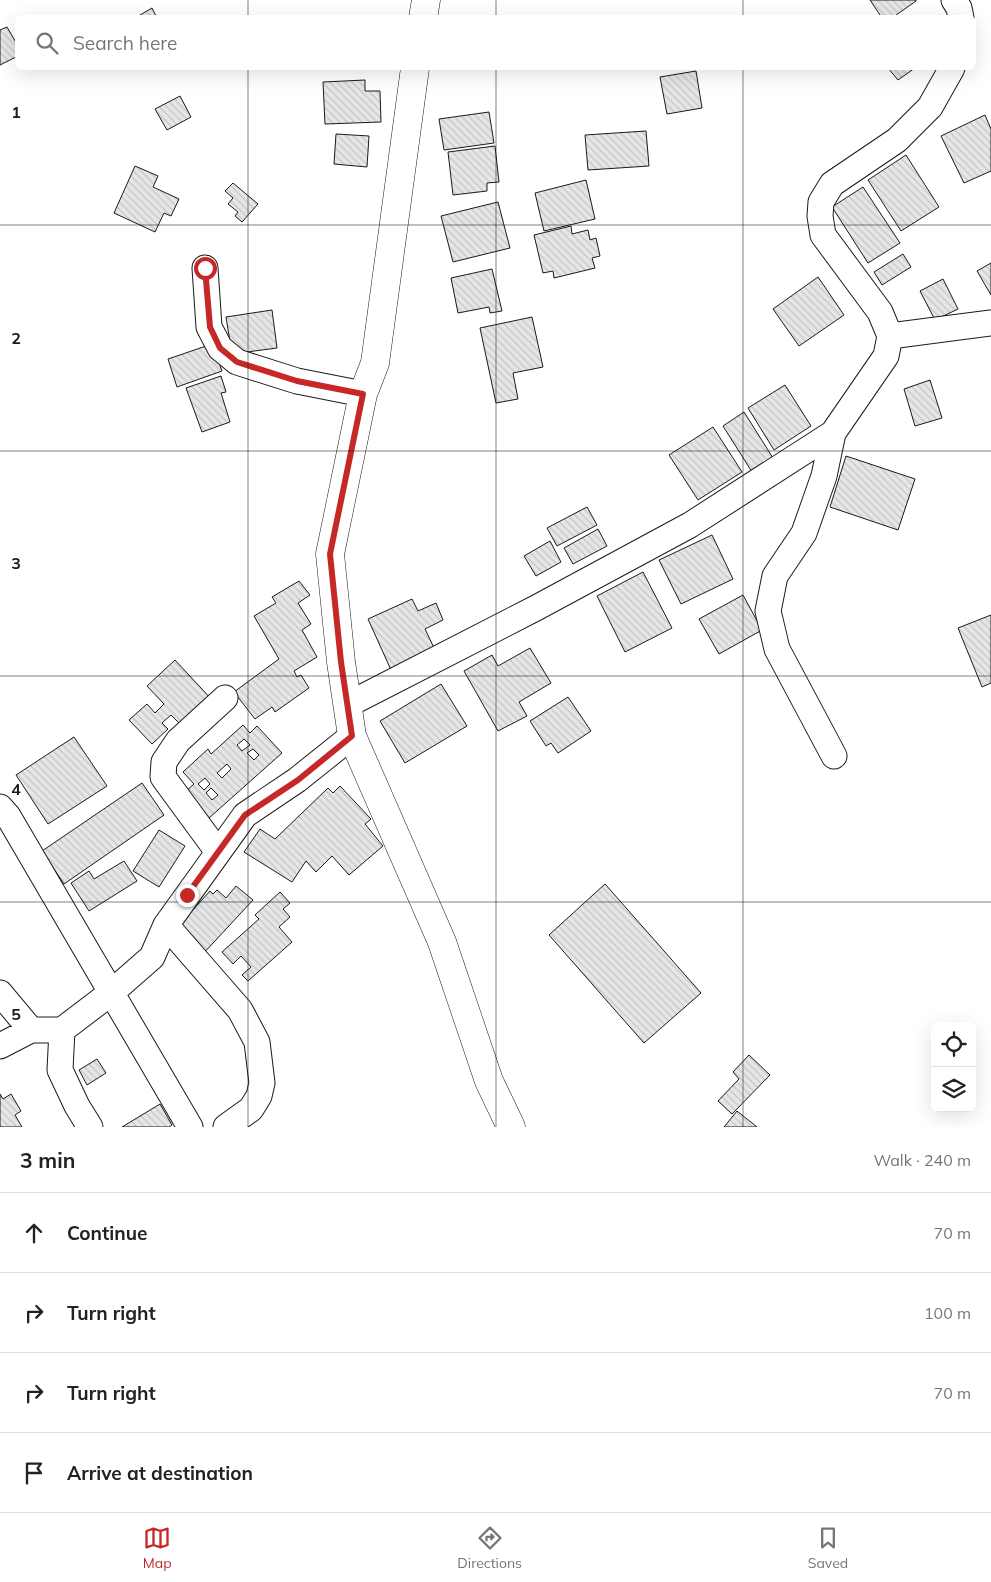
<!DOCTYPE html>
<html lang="en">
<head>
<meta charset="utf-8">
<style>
  body { margin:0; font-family:Mulish,sans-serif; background:#f2f2f2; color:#222 }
  .controls { position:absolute; right:15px; bottom:15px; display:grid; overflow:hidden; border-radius:8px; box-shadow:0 5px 20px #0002 }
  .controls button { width:45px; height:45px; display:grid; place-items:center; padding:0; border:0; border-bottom:1px solid #e0e0e0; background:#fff; color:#222; font:25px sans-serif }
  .stop { position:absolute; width:15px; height:15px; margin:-11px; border:4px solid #c62828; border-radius:50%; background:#fff }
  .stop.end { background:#c62828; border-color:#fff; box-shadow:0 1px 5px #0008 }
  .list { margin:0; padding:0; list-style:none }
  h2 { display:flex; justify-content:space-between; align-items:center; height:65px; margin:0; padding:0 20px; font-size:21px }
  h2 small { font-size:16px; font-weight:400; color:#767676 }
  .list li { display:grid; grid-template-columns:32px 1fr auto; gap:15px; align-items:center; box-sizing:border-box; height:80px; padding:0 20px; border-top:1px solid #e0e0e0 }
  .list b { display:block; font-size:19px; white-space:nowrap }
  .list em { font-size:16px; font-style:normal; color:#767676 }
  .icon { flex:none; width:28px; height:28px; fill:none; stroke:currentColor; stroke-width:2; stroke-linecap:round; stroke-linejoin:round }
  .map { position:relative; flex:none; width:991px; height:1127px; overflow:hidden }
  .search { position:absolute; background:#fff; box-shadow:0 5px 20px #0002; left:15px; right:15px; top:15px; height:55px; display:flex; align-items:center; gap:12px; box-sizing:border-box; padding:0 18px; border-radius:8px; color:#767676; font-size:19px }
  .sheet { height:385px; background:#fff }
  nav { display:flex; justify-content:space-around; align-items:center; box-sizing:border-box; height:70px; border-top:1px solid #e0e0e0; background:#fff; font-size:14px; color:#767676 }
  nav a { display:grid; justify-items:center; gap:2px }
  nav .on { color:#c62828 }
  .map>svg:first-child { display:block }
  .building { fill:url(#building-back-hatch); stroke:#1a1a1a; fill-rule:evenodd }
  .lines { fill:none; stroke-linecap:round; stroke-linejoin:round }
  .minor-casing { stroke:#1a1a1a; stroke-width:27 }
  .major-casing { stroke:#1a1a1a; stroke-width:29 }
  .minor { stroke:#fff; stroke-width:25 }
  .major { stroke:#fff; stroke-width:28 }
  .route { stroke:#c62828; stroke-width:6 }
  .grid { fill:none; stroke:#1a1a1a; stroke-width:1; stroke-opacity:0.55 }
  .grid-label { font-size:16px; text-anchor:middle; font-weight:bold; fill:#1a1a1a; stroke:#fff; stroke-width:4; stroke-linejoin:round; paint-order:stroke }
</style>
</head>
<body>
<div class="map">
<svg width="991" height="1127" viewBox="0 0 991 1127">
  <defs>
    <pattern id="building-back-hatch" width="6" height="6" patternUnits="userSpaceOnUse" patternTransform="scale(1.25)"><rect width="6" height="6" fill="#e6e6e6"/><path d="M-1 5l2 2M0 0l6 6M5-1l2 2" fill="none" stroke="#c5c5c5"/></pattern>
  </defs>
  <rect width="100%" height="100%" fill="#fff"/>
  <path class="building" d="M870 0H916V1L892 18H882Z
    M152 8 157 18H135Z
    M7 27 18 46V56L0 65V30Z
    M888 68H915L898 80Z
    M696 71 702 108 667 114 660 77Z
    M365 80V91H380L381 122 325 124 323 82Z
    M180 96 191 117 167 130 155 109Z
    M489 112 494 143 444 150 439 119Z
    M985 115 991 129V171L964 183 941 136Z
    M646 131 649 166 588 170 585 135Z
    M336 134 369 136 367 167 334 164Z
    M495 146 499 182 487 183V191L453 195 448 152Z
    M906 155 939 207 901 231 868 180Z
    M135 166 158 176 153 187 179 199 171 216 164 213 155 232 114 213Z
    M586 180 595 219 544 231 535 193Z
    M233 183 258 204 242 222 235 216 238 212 228 204 233 198 225 191Z
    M863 187 900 243 868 263 832 207Z
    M498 202 510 248 453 262 441 216Z
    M571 226 572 234 588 230 590 240 596 238 600 256 592 258 595 268 554 278 553 271 543 273 534 235Z
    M903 254 911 267 882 285 874 272Z
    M991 263V295L977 271Z
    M492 269 502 311 490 313 489 307 458 313 451 278Z
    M818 277 844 315 799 346 773 309Z
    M943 279 958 309 935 320 920 291Z
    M272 310 277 348 232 354 226 317Z
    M532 317 543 367 513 373 518 399 496 403 480 328Z
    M212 344 222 371 177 387 168 359Z
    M221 376 226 392 221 393 230 422 202 432 186 388Z
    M930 380 942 418 915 426 904 389Z
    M785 385 811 426 774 450 748 408Z
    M744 412 773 458 752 472 723 426Z
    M713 427 742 472 698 500 669 455Z
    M846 456 915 479 898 530 830 507Z
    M587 507 597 525 557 546 547 528Z
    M598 529 607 546 573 564 564 548Z
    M712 535 733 579 681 604 659 560Z
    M550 541 561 562 536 576 524 556Z
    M643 572 672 628 625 652 597 596Z
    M299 581 310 595 298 603 311 624 302 630 317 657 294 671 297 677 301 675 309 688 275 712 272 707 255 719 234 692 279 659 254 616 276 603 272 597Z
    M743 595 762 630 719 654 699 619Z
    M412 599 418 611 436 603 443 620 425 629 435 650 391 670 368 619Z
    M991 615V683L982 687 958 628Z
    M530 648 551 683 519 702 527 716 498 731 464 671 492 655 498 666Z
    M175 660 213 701 184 728 171 715 162 723 168 729 152 744 129 720 147 704 155 713 164 704 147 686Z
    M441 684 467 726 405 763 380 721Z
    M568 697 591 731 558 753 551 743 546 746 530 721Z
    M243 725 250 733 257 726 282 753 209 818 185 792 194 784 183 772 208 749 211 754ZM244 739 250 745 242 751 237 745ZM253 749 259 755 254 760 247 753ZM227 764 231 769 222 778 217 773ZM205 778 210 784 204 790 198 784ZM211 788 218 795 212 800 206 793Z
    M74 737 107 786 48 824 16 775Z
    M142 783 164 815 64 884 42 851Z
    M340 786 371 819 365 824 383 846 349 875 332 856 316 872 306 861 292 882 244 852 260 829 275 839 328 788 333 793Z
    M159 830 185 846 159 887 133 871Z
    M124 861 137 881 89 911 71 883 89 871 94 879Z
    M605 884 701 993 644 1043 549 935Z
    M236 886 253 900 201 956 179 925 210 891 213 894 217 890 226 898Z
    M280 892 290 903 283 909 290 917 279 927 292 942 248 981 242 975 251 967 241 956 233 964 222 952 259 919 255 915Z
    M749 1055 770 1075 732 1114 718 1101 739 1079 733 1072Z
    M97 1059 106 1073 87 1085 79 1070Z
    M0 1094 3 1099 11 1094 21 1111 15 1115 22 1127H0Z
    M160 1104 172 1125 169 1127H122Z
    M737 1111 757 1127H724Z"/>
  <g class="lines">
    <defs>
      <path id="minor" d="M954 0 959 8 961 18
        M205 268 209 327 220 348 237 362 297 381 363 394
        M890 336 991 323
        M347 705 536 608 690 525 833 433
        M834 756 777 649 768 611 775 576 804 533 824 476 833 433 886 356 890 336 880 312 823 235 820 216 821 202 832 184 897 140 930 107 952 68
        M0 807 8 816 190 1127
        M218 852 163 777 164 762 178 741 225 698
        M166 925 240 1010 257 1042 262 1083 259 1096 251 1109 226 1127
        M0 993 31 1030
        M0 1046 31 1030H62
        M90 1127 77 1106 60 1070 62 1030 112 992 152 957 166 925 245 815 297 780 352 736"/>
      <path id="major" d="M423 18 426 0
        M415 68 375 363 363 394 330 554 341 662 352 736 442 942 489 1081 511 1127"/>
    </defs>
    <use href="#minor" class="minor-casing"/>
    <use href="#major" class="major-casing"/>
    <use href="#minor" class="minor"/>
    <use href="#major" class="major"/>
  </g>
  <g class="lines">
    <path class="route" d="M187 895 245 815 298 780 352 736 341 662 330 554 363 394 297 381 237 362 220 348 210 327 205 268"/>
  </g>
  <path class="grid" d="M248 0V18M496 0V18M743 0V18M248 68V1127M496 68V1127M743 68V1127M0 225H991M0 451H991M0 676H991M0 902H991"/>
  <g class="grid-label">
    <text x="16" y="118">1</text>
    <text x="16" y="344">2</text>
    <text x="16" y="569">3</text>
    <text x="16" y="795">4</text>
    <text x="16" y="1020">5</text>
  </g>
</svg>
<div class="controls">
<button><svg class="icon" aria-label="locate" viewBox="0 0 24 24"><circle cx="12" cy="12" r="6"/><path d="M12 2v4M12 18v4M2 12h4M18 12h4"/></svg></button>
<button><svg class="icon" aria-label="layers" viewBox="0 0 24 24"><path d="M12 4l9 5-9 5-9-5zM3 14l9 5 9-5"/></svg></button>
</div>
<div class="stop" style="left:205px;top:268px"></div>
<div class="stop end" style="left:187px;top:895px"></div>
<div class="search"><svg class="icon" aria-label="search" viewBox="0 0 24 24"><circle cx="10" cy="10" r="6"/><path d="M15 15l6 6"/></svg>Search here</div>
</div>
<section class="sheet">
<h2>3 min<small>Walk · 240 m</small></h2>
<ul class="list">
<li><svg class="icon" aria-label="ahead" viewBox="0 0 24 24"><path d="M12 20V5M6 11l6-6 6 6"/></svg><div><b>Continue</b></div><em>70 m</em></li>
<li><svg class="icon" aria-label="right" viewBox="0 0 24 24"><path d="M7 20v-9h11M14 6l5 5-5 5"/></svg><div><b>Turn right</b></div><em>100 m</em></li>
<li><svg class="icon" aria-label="right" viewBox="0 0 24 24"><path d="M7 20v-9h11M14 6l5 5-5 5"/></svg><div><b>Turn right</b></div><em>70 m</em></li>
<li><svg class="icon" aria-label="arrive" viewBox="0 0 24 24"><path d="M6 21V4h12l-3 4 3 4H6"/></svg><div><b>Arrive at destination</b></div></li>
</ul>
</section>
<nav>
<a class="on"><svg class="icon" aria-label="map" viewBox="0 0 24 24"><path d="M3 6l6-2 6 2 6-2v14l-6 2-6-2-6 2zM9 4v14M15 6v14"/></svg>Map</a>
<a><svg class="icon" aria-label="directions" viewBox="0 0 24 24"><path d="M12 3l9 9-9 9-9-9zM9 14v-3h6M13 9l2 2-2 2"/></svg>Directions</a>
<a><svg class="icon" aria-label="saved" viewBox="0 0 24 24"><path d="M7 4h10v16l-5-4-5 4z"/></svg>Saved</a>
</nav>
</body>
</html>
